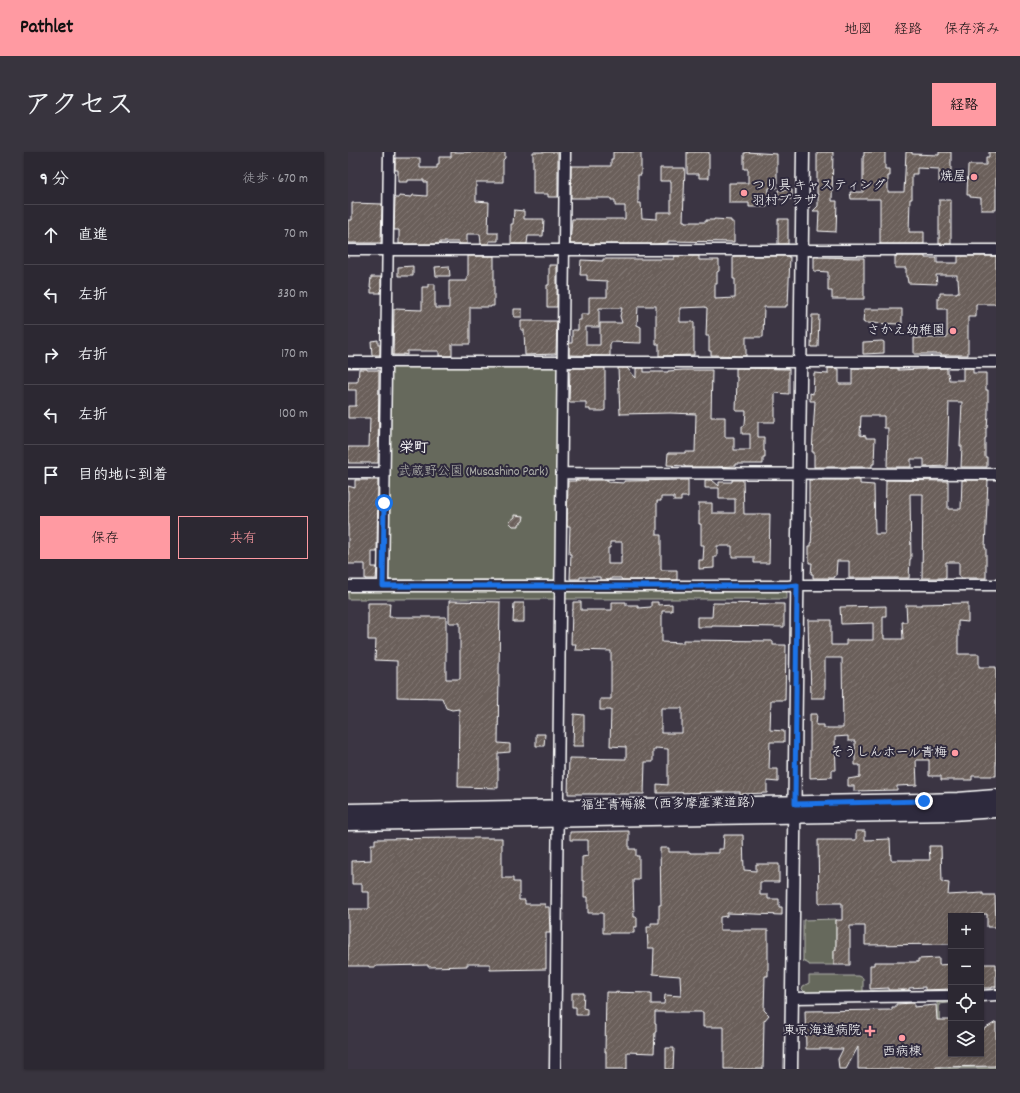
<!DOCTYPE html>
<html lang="ja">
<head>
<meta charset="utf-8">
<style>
  body { margin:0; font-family:Dekko,"Klee One",sans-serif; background:#38343e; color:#f1f3f6 }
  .controls { position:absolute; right:12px; bottom:12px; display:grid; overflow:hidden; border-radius:0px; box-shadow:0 1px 3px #0004 }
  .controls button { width:36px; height:36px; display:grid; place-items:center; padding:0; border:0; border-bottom:1px solid #48444d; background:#2c2832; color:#f1f3f6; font:20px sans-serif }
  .stop { position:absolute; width:12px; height:12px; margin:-9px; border:3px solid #1a73e8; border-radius:50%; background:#fff }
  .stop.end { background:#1a73e8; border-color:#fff; box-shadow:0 1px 4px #0008 }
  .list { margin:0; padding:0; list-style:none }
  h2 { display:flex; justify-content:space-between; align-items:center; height:52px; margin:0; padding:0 16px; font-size:17px }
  h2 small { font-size:13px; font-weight:400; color:#a6a6ac }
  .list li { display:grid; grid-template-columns:26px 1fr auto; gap:12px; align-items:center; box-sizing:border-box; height:60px; padding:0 16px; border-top:1px solid #48444d }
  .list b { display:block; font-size:15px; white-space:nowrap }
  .list em { font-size:13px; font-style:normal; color:#a6a6ac }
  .actions { display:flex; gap:8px; padding:12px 16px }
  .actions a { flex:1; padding:9px 0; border:1px solid #ff9aa2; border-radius:0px; text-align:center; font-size:14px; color:#ff9aa2 }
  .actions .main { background:#ff9aa2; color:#111 }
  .icon { flex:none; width:22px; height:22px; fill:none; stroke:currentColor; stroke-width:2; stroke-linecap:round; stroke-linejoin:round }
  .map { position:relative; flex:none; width:648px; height:917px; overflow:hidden; border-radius:0px }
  header { display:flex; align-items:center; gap:24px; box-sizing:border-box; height:56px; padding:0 20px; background:#ff9aa2; color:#111 }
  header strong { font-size:19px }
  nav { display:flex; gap:22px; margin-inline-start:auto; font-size:14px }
  .intro { display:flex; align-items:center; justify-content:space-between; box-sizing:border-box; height:96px; padding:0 24px }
  h1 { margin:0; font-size:28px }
  .button { padding:10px 18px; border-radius:0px; background:#ff9aa2; color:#111; font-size:14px; font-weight:700 }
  main { display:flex; gap:24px; padding:0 24px }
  aside { flex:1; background:#2c2832; border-radius:0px; box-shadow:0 1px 3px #0004 }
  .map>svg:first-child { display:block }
  .green { fill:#66695b; stroke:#b2b4ad }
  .building { fill:url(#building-hatch); stroke:#fff; fill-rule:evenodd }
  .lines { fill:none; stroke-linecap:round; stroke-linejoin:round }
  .minor-casing { stroke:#fff; stroke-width:13 }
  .tertiary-casing { stroke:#fff; stroke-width:15 }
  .secondary-casing { stroke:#fff; stroke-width:17 }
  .minor { stroke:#2f2a3d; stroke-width:10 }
  .tertiary { stroke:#2f2a3d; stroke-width:12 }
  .secondary { stroke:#2f2a3d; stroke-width:14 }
  .route { stroke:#1a73e8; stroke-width:5 }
  .poi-dot { fill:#ff9aa2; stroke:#2f2a3d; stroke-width:1.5 }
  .labels { text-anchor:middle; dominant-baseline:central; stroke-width:4; stroke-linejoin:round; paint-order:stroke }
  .poi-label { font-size:13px; fill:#fff; stroke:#2f2a3d; text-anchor:end }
  .park-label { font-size:13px; fill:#b2b4ad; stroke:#2f2a3d }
  .street-label { font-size:13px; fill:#fff; stroke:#2f2a3d }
  .quarter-label { font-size:15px; font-weight:bold; fill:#fff; stroke:#2f2a3d }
</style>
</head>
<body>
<header>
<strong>Pathlet</strong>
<nav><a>地図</a><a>経路</a><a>保存済み</a></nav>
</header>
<div class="intro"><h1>アクセス</h1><a class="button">経路</a></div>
<main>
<aside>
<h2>9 分<small>徒歩 · 670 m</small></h2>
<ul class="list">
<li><svg class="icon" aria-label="ahead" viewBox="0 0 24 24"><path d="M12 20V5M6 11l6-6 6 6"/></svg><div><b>直進</b></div><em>70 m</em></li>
<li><svg class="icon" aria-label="left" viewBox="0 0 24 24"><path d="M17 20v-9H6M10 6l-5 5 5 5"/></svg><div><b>左折</b></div><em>330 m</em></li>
<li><svg class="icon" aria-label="right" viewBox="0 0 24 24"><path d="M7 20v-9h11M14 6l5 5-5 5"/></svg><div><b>右折</b></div><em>170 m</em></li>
<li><svg class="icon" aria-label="left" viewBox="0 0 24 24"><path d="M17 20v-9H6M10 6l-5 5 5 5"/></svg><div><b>左折</b></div><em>100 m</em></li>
<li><svg class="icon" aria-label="arrive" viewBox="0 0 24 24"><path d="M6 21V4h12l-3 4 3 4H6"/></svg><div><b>目的地に到着</b></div></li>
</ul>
<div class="actions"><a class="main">保存</a><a>共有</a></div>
</aside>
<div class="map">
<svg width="648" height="917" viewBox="0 0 648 917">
  <defs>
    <pattern id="building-hatch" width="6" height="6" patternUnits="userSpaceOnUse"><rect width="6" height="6" fill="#6b5f5a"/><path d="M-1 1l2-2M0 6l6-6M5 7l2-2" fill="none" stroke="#817773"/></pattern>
  </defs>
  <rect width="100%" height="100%" fill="#3b3543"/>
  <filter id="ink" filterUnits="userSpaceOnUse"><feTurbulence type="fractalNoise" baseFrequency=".025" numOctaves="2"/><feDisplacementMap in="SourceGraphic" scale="8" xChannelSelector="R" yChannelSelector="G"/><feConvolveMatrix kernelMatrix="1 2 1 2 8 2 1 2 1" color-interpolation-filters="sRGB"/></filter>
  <g filter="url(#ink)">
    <path class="green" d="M207 213 212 218 210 424 206 428H42L39 425 42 218 46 214Z
      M0 438H436L439 441V447H0Z
      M488 767V798H486V813H461V812L455 809V768Z
      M461 824H511L515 826V839L539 838V840L458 841 454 837 455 834 461 831Z
      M589 849H601V851L591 852 592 916 648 915V917H590Z"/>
    <path class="building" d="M103 0H157V6L155 8V30H128V49L141 50 140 81H150V89H141V92H133L132 82H119V92H111V90H92V92H51V78H46L47 46H51V44L64 45 65 43 79 44V30H76V28H60V30H50V18H47V6H72V16H89V12H91V5H103Z
      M185 0H210V45H200V42H185Z
      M265 0H293V23H290V51H293L294 66 309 67V60H323V29H312V16H337L335 69H337V70H358V68H366V67L383 68V70H386V90L320 89V91L307 92H222L224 67H277V54H267V48H263V46H223V14H263V7H265Z
      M339 0H361V26H351V22H339Z
      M398 0 429 2V36H421L419 55H401V51H381V31H400V17H396V1H398Z
      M469 0H485L484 49H489L488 80 470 79 471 59H465L470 54V42H469Z
      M516 0H537V17H542V24H540V40H556L558 0H564V2L591 3V0H603V30H591V17L569 16V22H564V47H562L561 80H576V92H532V47H503L502 40H515V4H516Z
      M641 0H648V58H633V46L622 45V43H619L620 13H638V5H641Z
      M430 38H444V47H430Z
      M591 48H603V92H591Z
      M4 51 34 52 33 91H0V68H4Z
      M166 58 176 59V67H196L195 84H180L179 92H163V72H165Z
      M430 67H440V92H430Z
      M120 104H146V154H143V155H122V192H104V204H91V199H59V203L55 202V203H45L46 157 74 158V135H80V132H87V156H101V129H119V124H120Z
      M326 104H351V108H371V119L369 120V132H367V147L387 146V127H385V104H440V105H442L440 153H438V155H416L415 185H398V204L363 203V199H361V184H358L359 156 357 155 332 156V170H346V203L311 204V192H308V154H290L289 173 293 175V191L263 190V192H262V204L221 203V191H224V178H230V168H233V162H241V145H259V129L239 128V123H232L233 108 255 109V107H326ZM251 156H274L272 164 274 171H252V193H238V175H251Z
      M547 104H577V106H589V111H610V104H648V152H628V165H620V203H593V202H566V186H599V157H590V145L592 144V141H609V140H611L610 127H609V123H588L589 132 560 131 559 125H558V116H547Z
      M466 105 516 106V147H484V139H480V120L466 119Z
      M201 113H209V155H199V133H201Z
      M65 114V124H50V115Z
      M101 114 102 124H88L87 115Z
      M23 125H33V141H23V135H22Z
      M166 157H174V165H166Z
      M516 157H554V172L516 171V170H515Z
      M464 163H471L470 195H463Z
      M173 169H209L208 202 177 203 176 178H173Z
      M30 188V192H32V203H24L23 189Z
      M534 189 536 190V201L516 202H515V190H516Z
      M222 216H257V258L255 259H242V257H238V250H221Z
      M270 216H279L288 226V216H296V220H320V219L335 218H364L363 265H377V285H386V298H402V282H394V274H396L397 272 398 259H388L389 225H388V216L441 217V242L427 241V270H410V285H416V299H417V306H415V312H388V314L367 315H337V314L319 313 320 301H337V300H347L348 262 322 261 272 262Z
      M480 216 491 217V232H504V217L550 216V218L599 216V221H600L601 228H615V216H625V221H638V238H640V262L639 276H638V286H637V305H639V315H613L614 294H612L614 250H601L599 314 576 315V307H563V315H539L540 276H536V264H513L512 283 518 284V286H527L526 312H524V315H466V300H464L467 249H462V241L465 242 466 221 480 222Z
      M11 217H19V218H31L30 311H0V295H21L22 266H0V254H8V238H0V230H9V229H10Z
      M7 328H30L29 400H24V415H29L28 427H17V412H0V334L7 336Z
      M227 328H260V330L276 331V329L340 328V345H333V349H326V345H313V349H309V383H313V418H329V428H274L273 426H263V428H252V425H232V427H222L223 402H221L222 374H219L220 329H228ZM262 390H274V404H273V412H260V396H262Z
      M357 328H364L371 334V330H384V328H395L396 362H422L421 411H406V405H384V394H369V405H366V416L351 417V408H355L356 393H353V372H351V351H364V361H387V347H371V336H357Z
      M461 328H512V332L526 333 527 382H537L538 328 600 329V357H613L614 328H640L637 396H638V426H613V425H611V410H598V426H574L575 342H562L563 407H562L561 426H501V409H489L488 424H487L486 426H465V422H463L464 411H461V394H463L464 376 463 364H462V351H461Z
      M167 363 176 364 175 369 171 372V374H165L161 370 167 365Z
      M101 449 152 450 150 591 162 592V600L150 601V636L110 635 111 557 104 558 98 556 94 546 49 545V509L27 508 28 488H20V451H42L41 465H98V527H112V471H101Z
      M225 450H233V458H264V450H278V453H290V456L303 455V450H310V453L324 452V459H314V490L335 491V488L425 489V493H438L437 548H423L422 578 436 579V590H422L421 617H430V630L419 629V641L392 642V640L309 641V632L320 633V597L307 596V598H305V610H297L296 642H220L221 606 278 607V595L262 594 263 558H252V547H263V499L227 498 228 492H223L224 458H225ZM313 556H334V581H313Z
      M166 451H176V470H165Z
      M365 451 436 452V475L364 474V475H349V465H364Z
      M620 451V470L610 469V502H631V515H648V624H624V628H593V624H581V608H568L569 633 549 634V638L506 639V634H500V627L512 625V613H507V589H500V584L487 585 488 618H484V625L462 626V562H469L468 573H476V576H495L494 506H477V546H463L462 506H461L460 468H483V493H498V488H525V471L493 472 492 455 538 454V464H535V483H536V487H555L554 470H559L558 453H574V452Z
      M226 562 236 563V594H225Z
      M188 582H197L196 594H188Z
      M281 679V697H288V704H291V728H285L286 765H289V775H286V781H255V761H240V745H236V729H234V705L240 704V688H222V680Z
      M508 679H517V688L542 687 543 708H582L581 694H593L594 730 601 731 600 743 635 741V743H647L648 775H639V762L613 763V764H603V792L517 793V774H502V813H486V798H488V768H494V751H471L470 688H508Z
      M376 683H395L396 718 408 719V712H431V730H412V743H420V747H431V755H434V763L379 761V764L372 765V778H420V824H417L416 858 421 863 416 869 415 917H376V875H355V860H307V872H308V880H307L306 901 279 900V917H258V900H257L258 840 303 841V852H316L317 843 333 844 332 824 305 822 306 796H300L299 775H303V771H311V753H313L312 696H321V700H342V701H371V697H375Z
      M108 686H154V726H165V730H171V748H177V752H197V755H201L202 781H198V817L142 818V812H119V814L80 815V813L28 814V815H21V814H0V757H21V740H14V732H4V709L23 708V692H27V687Z
      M591 806V813L603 812V837L577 838V835L561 836V838H540V836L522 837V813H526V810H570V807Z
      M633 812H648V835H644V836H633Z
      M224 841H236L235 856 239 857V863H228V855H224Z
      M566 851V855L588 853 589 868H603V902H633V879L648 870V914L588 915V917H510V895L498 917H491L490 907 495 897H458L457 859 544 858V855H548V852Z
      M318 896H326L325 917H318Z"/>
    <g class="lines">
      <defs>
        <path id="minor" d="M0 98H648
          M0 210H648
          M0 321H36
          M214 321 648 322
          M0 434H440L449 433H648
          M35 434 41 0
          M633 844 648 843
          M444 846 603 844
          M207 917 217 0"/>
        <path id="tertiary" d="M443 917 455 0"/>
        <path id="secondary" d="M0 659 576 649 610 648 648 645
          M0 671 604 661 648 658"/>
      </defs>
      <use href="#minor" class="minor-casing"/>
      <use href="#tertiary" class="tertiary-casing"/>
      <use href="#secondary" class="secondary-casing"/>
      <use href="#minor" class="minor"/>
      <use href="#tertiary" class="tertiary"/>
      <use href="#secondary" class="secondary"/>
    </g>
  </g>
  <g class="lines" filter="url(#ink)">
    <path class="route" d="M36 351 35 434H440L449 433 447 652 576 649"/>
  </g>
  <g class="poi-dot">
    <circle cx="626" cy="25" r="4"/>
    <circle cx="396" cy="41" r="4"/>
    <circle cx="605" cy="179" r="4"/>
    <circle cx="607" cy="601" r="4"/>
    <path d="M520 873h4v4h4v4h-4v4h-4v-4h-4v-4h4z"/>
    <circle cx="554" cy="886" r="4"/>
  </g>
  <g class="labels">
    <g class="poi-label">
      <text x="618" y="25">焼屋</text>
      <text x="404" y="34" text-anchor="start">つり具 キャスティング<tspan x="404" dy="15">羽村プラザ</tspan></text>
      <text x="597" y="179">さかえ幼稚園</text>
      <text x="599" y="601">そうしんホール青梅</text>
      <text x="513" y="879">東京海道病院</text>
      <text x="554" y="900" text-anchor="middle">西病棟</text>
    </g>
    <g class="park-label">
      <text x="125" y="320">武蔵野公園 (Musashino Park)</text>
    </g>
    <g class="street-label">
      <text transform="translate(324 653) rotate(-1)">福生青梅線（西多摩産業道路）</text>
    </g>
    <g class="quarter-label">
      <text x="66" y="297">栄町</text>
    </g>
  </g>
</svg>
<div class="controls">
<button>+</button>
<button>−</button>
<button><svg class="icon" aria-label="locate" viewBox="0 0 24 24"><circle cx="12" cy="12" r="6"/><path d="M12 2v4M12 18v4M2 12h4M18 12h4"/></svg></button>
<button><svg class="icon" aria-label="layers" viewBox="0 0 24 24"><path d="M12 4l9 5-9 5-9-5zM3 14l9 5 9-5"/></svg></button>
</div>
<div class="stop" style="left:36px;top:351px"></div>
<div class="stop end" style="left:576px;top:649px"></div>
</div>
</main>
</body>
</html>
